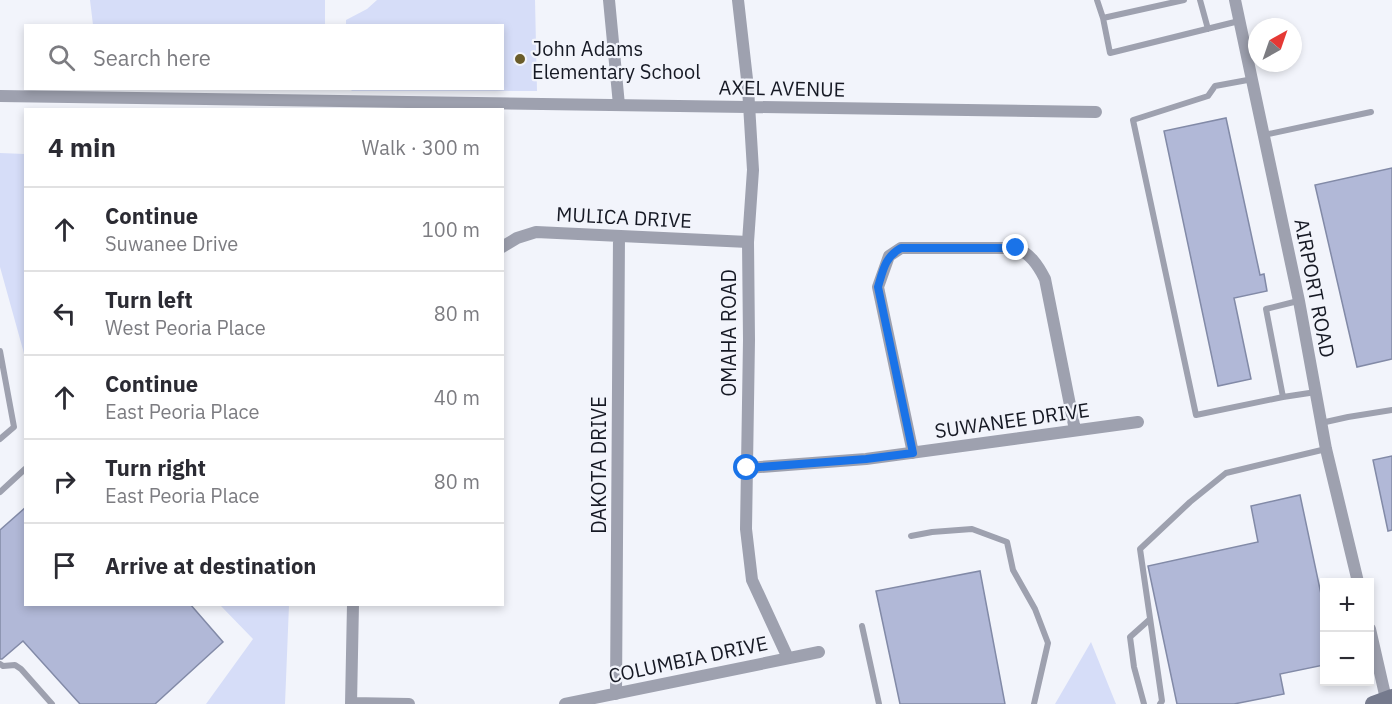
<!DOCTYPE html>
<html lang="en">
<head>
<meta charset="utf-8">
<style>
  body { margin:0; font-family:"IBM Plex Sans",sans-serif; background:#f2f2f3; color:#2b2b33 }
  .controls { position:absolute; right:18px; bottom:18px; display:grid; overflow:hidden; border-radius:0px; box-shadow:0 3px 9px #0003 }
  .controls button { width:54px; height:54px; display:grid; place-items:center; padding:0; border:0; border-bottom:2px solid #e1e1e2; background:#fff; color:#2b2b33; font:30px sans-serif }
  .compass { position:absolute; left:1248px; top:18px; width:54px; height:54px; border-radius:50%; background:#fff; box-shadow:0 3px 9px #0003; rotate:40deg }
  .stop { position:absolute; width:18px; height:18px; margin:-14px; border:4px solid #1a73e8; border-radius:50%; background:#fff }
  .stop.end { background:#1a73e8; border-color:#fff; box-shadow:0 2px 6px #0008 }
  .list { margin:0; padding:0; list-style:none }
  h2 { display:flex; justify-content:space-between; align-items:center; height:78px; margin:0; padding:0 24px; font-size:26px }
  h2 small { font-size:20px; font-weight:400; color:#7c7c81 }
  .list li { display:grid; grid-template-columns:39px 1fr auto; gap:18px; align-items:center; box-sizing:border-box; height:84px; padding:0 24px; border-top:2px solid #e1e1e2 }
  .list b { display:block; font-size:22px; white-space:nowrap }
  .list p { margin:0; font-size:20px; white-space:nowrap; color:#7c7c81 }
  .list em { font-size:20px; font-style:normal; color:#7c7c81 }
  .icon { flex:none; width:33px; height:33px; fill:none; stroke:currentColor; stroke-width:2; stroke-linecap:round; stroke-linejoin:round }
  .map { position:relative; flex:none; width:1392px; height:704px; overflow:hidden }
  .search { position:absolute; background:#fff; box-shadow:0 3px 9px #0003; left:24px; top:24px; width:480px; height:66px; display:flex; align-items:center; gap:15px; box-sizing:border-box; padding:0 21px; border-radius:0px; color:#7c7c81; font-size:22px }
  .panel { position:absolute; background:#fff; box-shadow:0 3px 9px #0003; left:24px; top:108px; width:480px; height:498px; border-radius:0px }
  .map>svg:first-child { display:block }
  .green { fill:#d6ddf8 }
  .building { fill:#b1b8d7; stroke:#828aa7; stroke-width:1.5 }
  .lines { fill:none; stroke-linecap:round; stroke-linejoin:round }
  .service { stroke:#9ea1af; stroke-width:6 }
  .minor { stroke:#9ea1af; stroke-width:12 }
  .secondary { stroke:#757a8d; stroke-width:16 }
  .route { stroke:#1a73e8; stroke-width:8 }
  .poi-dot { fill:#6a5c2a; stroke:#f2f4fb; stroke-width:2 }
  .labels { text-anchor:middle; dominant-baseline:central; stroke-width:4.5; stroke-linejoin:round; paint-order:stroke }
  .poi-label { font-size:20px; fill:#161924; stroke:#f2f4fb; text-anchor:start }
  .street-label { font-size:20px; fill:#161924; stroke:#f2f4fb }
</style>
</head>
<body>
<div class="map">
<svg width="1392" height="704" viewBox="0 0 1392 704">
  <rect width="100%" height="100%" fill="#f2f4fb"/>
  <path class="green" d="M90 0H325V25H93Z
    M377 0H535L537 91H352L350 89 502 88V26L346 25V20L367 9Z
    M0 153 25 154V357L0 267Z
    M220 605H289L285 704H206L253 639Z
    M1091 642 1116 704H1055Z"/>
  <path class="building" d="M1226 118 1260 275 1264 274 1267 291 1234 298 1251 379 1218 386 1164 131Z
    M1392 168V359L1357 367 1315 185Z
    M1392 456V530L1388 531 1373 460Z
    M1300 495 1324 608V665L1280 674 1284 694 1234 704H1177L1148 566 1258 542 1251 506Z
    M26 507V604H190L223 642 155 704H80L23 641 2 659H0V530Z
    M980 571 1005 704H900L876 591Z"/>
  <g class="lines">
    <path class="service" d="M1097 0 1103 18 1184 0
      M1200 0 1208 29
      M1103 18 1110 53 1239 21
      M1253 79 1215 86 1208 96 1133 120 1196 415 1283 397 1316 392
      M1264 135 1371 112
      M0 351 14 427 0 439
      M1283 397 1266 309 1298 301
      M1321 423 1348 417 1392 410
      M0 492 25 469
      M911 536 932 532 972 529 1007 542 1013 570 1035 609 1048 643 1034 704
      M862 626 879 704
      M0 664 3 666 15 665 21 669 52 704
      M1144 704 1134 667 1130 637 1149 620
      M1160 704 1162 701 1140 549 1190 502 1226 473 1326 449"/>
    <path class="minor" d="M609 0 619 105
      M738 0 748 88 753 170 748 242 749 340 746 529 752 580 788 658
      M1235 0 1299 301 1326 449 1358 582
      M0 96 1096 112
      M502 247 517 238 536 232 748 242
      M913 453 878 287 889 256 901 248H1015C1030 253 1038 265 1045 279L1075 430
      M747 468 866 459 1138 422
      M1370 629 1386 699
      M616 694 619 236
      M351 703 409 704
      M351 704 353 604
      M565 704 819 652"/>
    <path class="secondary" d="M1373 704 1392 697"/>
  </g>
  <g class="lines">
    <path class="route" d="M747 468 866 459 913 453 878 287C883 270 885 257 901 248H1016"/>
  </g>
  <circle class="poi-dot" cx="520" cy="59" r="6"/>
  <g class="labels">
    <g class="poi-label">
      <text x="532" y="48">John Adams<tspan x="532" dy="23">Elementary School</tspan></text>
    </g>
    <g class="street-label">
      <text transform="translate(782 88) rotate(1)">AXEL AVENUE</text>
      <text transform="translate(624 217) rotate(3)">MULICA DRIVE</text>
      <text transform="translate(1315 288) rotate(79)">AIRPORT ROAD</text>
      <text transform="translate(728 333) rotate(-90)">OMAHA ROAD</text>
      <text transform="translate(1012 420) rotate(-8)">SUWANEE DRIVE</text>
      <text transform="translate(598 465) rotate(-90)">DAKOTA DRIVE</text>
      <text transform="translate(688 659) rotate(-12)">COLUMBIA DRIVE</text>
    </g>
  </g>
</svg>
<div class="controls">
<button>+</button>
<button>−</button>
</div>
<svg class="compass" viewBox="-18 -18 36 36"><path d="M0-13l5 13h-10z" fill="#e53935"/><path d="M0 13l5-13h-10z" fill="#7c7c81"/></svg>
<div class="stop" style="left:747px;top:468px"></div>
<div class="stop end" style="left:1016px;top:248px"></div>
<div class="search"><svg class="icon" aria-label="search" viewBox="0 0 24 24"><circle cx="10" cy="10" r="6"/><path d="M15 15l6 6"/></svg>Search here</div>
<section class="panel">
<h2>4 min<small>Walk · 300 m</small></h2>
<ul class="list">
<li><svg class="icon" aria-label="ahead" viewBox="0 0 24 24"><path d="M12 20V5M6 11l6-6 6 6"/></svg><div><b>Continue</b><p>Suwanee Drive</p></div><em>100 m</em></li>
<li><svg class="icon" aria-label="left" viewBox="0 0 24 24"><path d="M17 20v-9H6M10 6l-5 5 5 5"/></svg><div><b>Turn left</b><p>West Peoria Place</p></div><em>80 m</em></li>
<li><svg class="icon" aria-label="ahead" viewBox="0 0 24 24"><path d="M12 20V5M6 11l6-6 6 6"/></svg><div><b>Continue</b><p>East Peoria Place</p></div><em>40 m</em></li>
<li><svg class="icon" aria-label="right" viewBox="0 0 24 24"><path d="M7 20v-9h11M14 6l5 5-5 5"/></svg><div><b>Turn right</b><p>East Peoria Place</p></div><em>80 m</em></li>
<li><svg class="icon" aria-label="arrive" viewBox="0 0 24 24"><path d="M6 21V4h12l-3 4 3 4H6"/></svg><div><b>Arrive at destination</b></div></li>
</ul>
</section>
</div>
</body>
</html>
